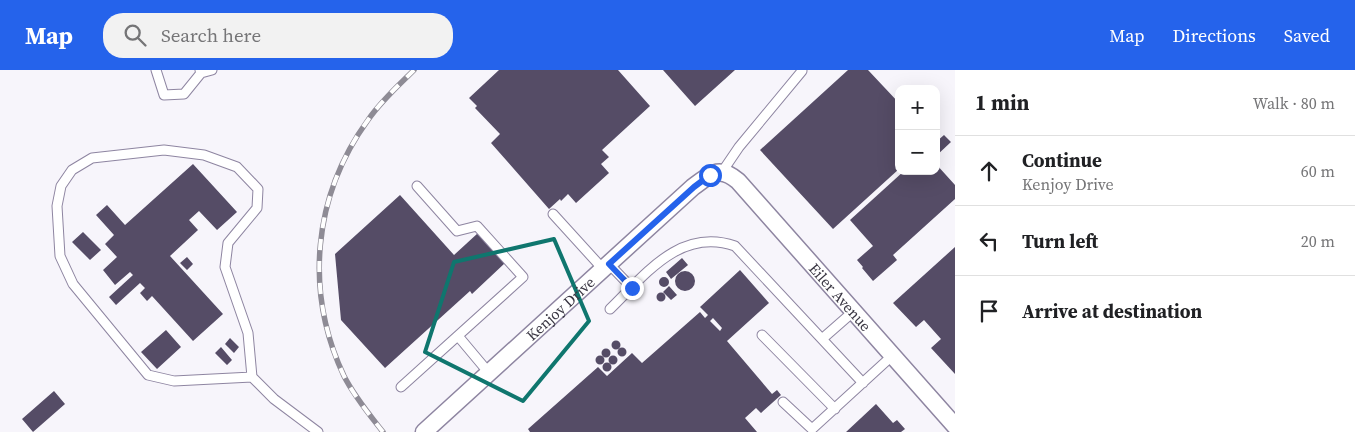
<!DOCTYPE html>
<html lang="en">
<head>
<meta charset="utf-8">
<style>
  body { margin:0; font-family:"Source Serif 4",serif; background:#f2f2f2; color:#202124 }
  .controls { position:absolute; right:15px; top:15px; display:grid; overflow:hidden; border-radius:10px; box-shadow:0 5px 20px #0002 }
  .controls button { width:45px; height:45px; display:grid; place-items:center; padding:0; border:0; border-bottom:1px solid #e0e0e0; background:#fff; color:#202124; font:25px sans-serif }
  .stop { position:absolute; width:15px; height:15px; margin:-11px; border:4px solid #2563eb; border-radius:50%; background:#fff }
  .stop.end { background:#2563eb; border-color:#fff; box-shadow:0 1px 5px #0008 }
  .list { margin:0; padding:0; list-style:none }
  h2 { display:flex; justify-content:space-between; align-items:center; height:65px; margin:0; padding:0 20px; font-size:21px }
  h2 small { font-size:16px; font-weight:400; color:#757577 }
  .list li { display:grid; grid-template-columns:32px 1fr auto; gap:15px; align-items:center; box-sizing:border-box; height:70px; padding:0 20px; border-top:1px solid #e0e0e0 }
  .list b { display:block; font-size:19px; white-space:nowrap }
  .list p { margin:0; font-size:16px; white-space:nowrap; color:#757577 }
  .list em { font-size:16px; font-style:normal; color:#757577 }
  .icon { flex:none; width:28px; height:28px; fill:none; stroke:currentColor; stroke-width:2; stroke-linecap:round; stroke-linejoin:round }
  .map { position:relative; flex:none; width:955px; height:362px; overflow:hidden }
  header { display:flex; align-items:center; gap:30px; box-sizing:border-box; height:70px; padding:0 25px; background:#2563eb; color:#fff }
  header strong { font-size:24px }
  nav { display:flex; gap:28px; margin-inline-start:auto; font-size:18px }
  .search { width:350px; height:45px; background:#f2f2f2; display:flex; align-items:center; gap:12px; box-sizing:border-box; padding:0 18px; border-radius:20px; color:#757577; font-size:19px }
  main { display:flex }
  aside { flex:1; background:#fff }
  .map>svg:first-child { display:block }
  .building { fill:#554c66; fill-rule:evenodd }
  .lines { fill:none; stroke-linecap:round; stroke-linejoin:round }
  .lane-casing { stroke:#8e85a1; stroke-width:11 }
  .street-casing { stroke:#8e85a1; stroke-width:19 }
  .lane { stroke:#fff; stroke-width:9 }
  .street { stroke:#fff; stroke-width:16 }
  .rail-casing { stroke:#8e8b95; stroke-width:5.5 }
  .rail { stroke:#fff; stroke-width:4; stroke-dasharray:11; stroke-linecap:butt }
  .route { stroke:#2563eb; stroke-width:6 }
  .marked { fill:none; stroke:#0f766e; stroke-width:4; stroke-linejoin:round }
  .labels { text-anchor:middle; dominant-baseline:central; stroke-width:5; stroke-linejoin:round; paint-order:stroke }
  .street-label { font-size:15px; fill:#3a3743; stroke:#fff }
</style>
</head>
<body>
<header>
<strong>Map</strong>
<div class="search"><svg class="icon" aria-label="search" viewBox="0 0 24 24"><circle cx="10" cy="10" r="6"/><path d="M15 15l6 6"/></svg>Search here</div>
<nav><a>Map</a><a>Directions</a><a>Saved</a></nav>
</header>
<main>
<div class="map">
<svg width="955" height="362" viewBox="0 0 955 362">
  <rect width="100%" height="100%" fill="#f7f5fb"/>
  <path class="building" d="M499 0H618L650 36 602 80 609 87 601 94 609 103 576 133 568 124 561 131 560 129 549 139 491 73 500 64 475 38 477 36 469 28Z
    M663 0H735L695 36Z
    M848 0H868L899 33V99L833 159 760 80Z
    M944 65 951 72 936 86V72Z
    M193 94 237 142 217 160 199 141 189 150 198 160 170 186 223 244 193 271 152 226 147 231 140 223 145 218 140 213 116 235 109 227 133 205 130 202 115 215 103 200 117 187 105 174 114 165 96 145 107 135 125 155Z
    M936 94 955 115V129L893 185 897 190 873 211 862 198 863 197 857 190 873 176 850 150 904 101H936Z
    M400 125 454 185 478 163 505 193 472 224 470 221 385 298 341 250 335 184Z
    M83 162 101 180 90 190 72 172Z
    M955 177V304L931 278 941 269 924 250 916 257 893 233Z
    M187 187 193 194 187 200 180 193Z
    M682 188 688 195 671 209 666 202Z
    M740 200 769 233 727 271 772 324 777 320 781 325 761 343 756 338 745 348 757 362H530L528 359 598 297 607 306 632 283 642 293 700 242 705 248 708 245 700 237ZM713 248 722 258 720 261 710 251Z
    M675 211a10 10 0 1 1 20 0a10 10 0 1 1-20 0Z
    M659 212a5 5 0 1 1 10 0a5 5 0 1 1-10 0Z
    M669 216 677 225 671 230 663 222Z
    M656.5 227a4.5 4.5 0 1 1 9 0a4.5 4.5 0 1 1-9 0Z
    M166 260 181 277 157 299 141 282Z
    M230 268 239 277 234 283 225 274Z
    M611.5 275a4.5 4.5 0 1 1 9 0a4.5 4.5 0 1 1-9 0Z
    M221 277 232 290 227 295 215 283Z
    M617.5 282a4.5 4.5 0 1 1 9 0a4.5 4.5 0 1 1-9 0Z
    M601.5 283a4.5 4.5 0 1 1 9 0a4.5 4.5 0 1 1-9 0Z
    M608.5 290a4.5 4.5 0 1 1 9 0a4.5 4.5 0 1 1-9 0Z
    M595.5 290a4.5 4.5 0 1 1 9 0a4.5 4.5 0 1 1-9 0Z
    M602.5 297a4.5 4.5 0 1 1 9 0a4.5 4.5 0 1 1-9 0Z
    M54 321 65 334 33 362 22 349Z
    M876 334 893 353 897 350 905 359 901 362H846Z"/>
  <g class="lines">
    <defs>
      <path id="lane" d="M156 0 164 25 184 24 201 3
        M200 0 201 3 212 0
        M722 102 739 77 802 1
        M553 144 603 199
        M609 194 632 218
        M610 239C645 205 680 157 735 176L863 313
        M762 265 835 339
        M458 266 489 303
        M822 269 854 241
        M252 307 174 311 148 305 73 214 60 186 57 136 61 116 72 100 92 88 164 80 204 85 237 97 258 119 257 138 228 173 225 197 248 263 252 307 274 329 318 362
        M401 317 523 207 477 156 457 161 417 116
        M783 332 812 359 893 285"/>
      <g id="street">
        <path id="s1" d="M424 362 693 117C711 104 719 95 738 111L955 356"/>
      </g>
    </defs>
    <use href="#lane" class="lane-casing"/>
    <use href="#street" class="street-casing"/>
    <use href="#lane" class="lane"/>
    <use href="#street" class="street"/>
    <defs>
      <path id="rail" d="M383 362C369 344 354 326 344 306 304 221 313 126 368 50 381 31 398 16 414 0"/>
    </defs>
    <use href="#rail" class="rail-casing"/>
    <use href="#rail" class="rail"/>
  </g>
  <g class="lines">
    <path class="route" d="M632 218 609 194 694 117 710 105"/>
  </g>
  <path class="marked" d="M554 169 589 251 523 331 425 282 454 192Z"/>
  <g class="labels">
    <g class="street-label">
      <text stroke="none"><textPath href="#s1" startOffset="570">Eiler Avenue</textPath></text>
      <text stroke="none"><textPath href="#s1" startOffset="184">Kenjoy Drive</textPath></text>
    </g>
  </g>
</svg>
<div class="controls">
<button>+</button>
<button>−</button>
</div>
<div class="stop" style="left:710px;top:105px"></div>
<div class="stop end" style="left:632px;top:218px"></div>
</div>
<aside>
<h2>1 min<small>Walk · 80 m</small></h2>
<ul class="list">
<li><svg class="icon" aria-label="ahead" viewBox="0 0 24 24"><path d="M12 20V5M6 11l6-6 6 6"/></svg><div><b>Continue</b><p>Kenjoy Drive</p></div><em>60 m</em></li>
<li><svg class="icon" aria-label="left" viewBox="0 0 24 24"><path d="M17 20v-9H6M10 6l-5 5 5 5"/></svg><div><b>Turn left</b></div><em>20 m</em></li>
<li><svg class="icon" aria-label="arrive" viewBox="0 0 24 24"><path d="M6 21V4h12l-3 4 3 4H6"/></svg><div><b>Arrive at destination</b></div></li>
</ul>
</aside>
</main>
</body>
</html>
